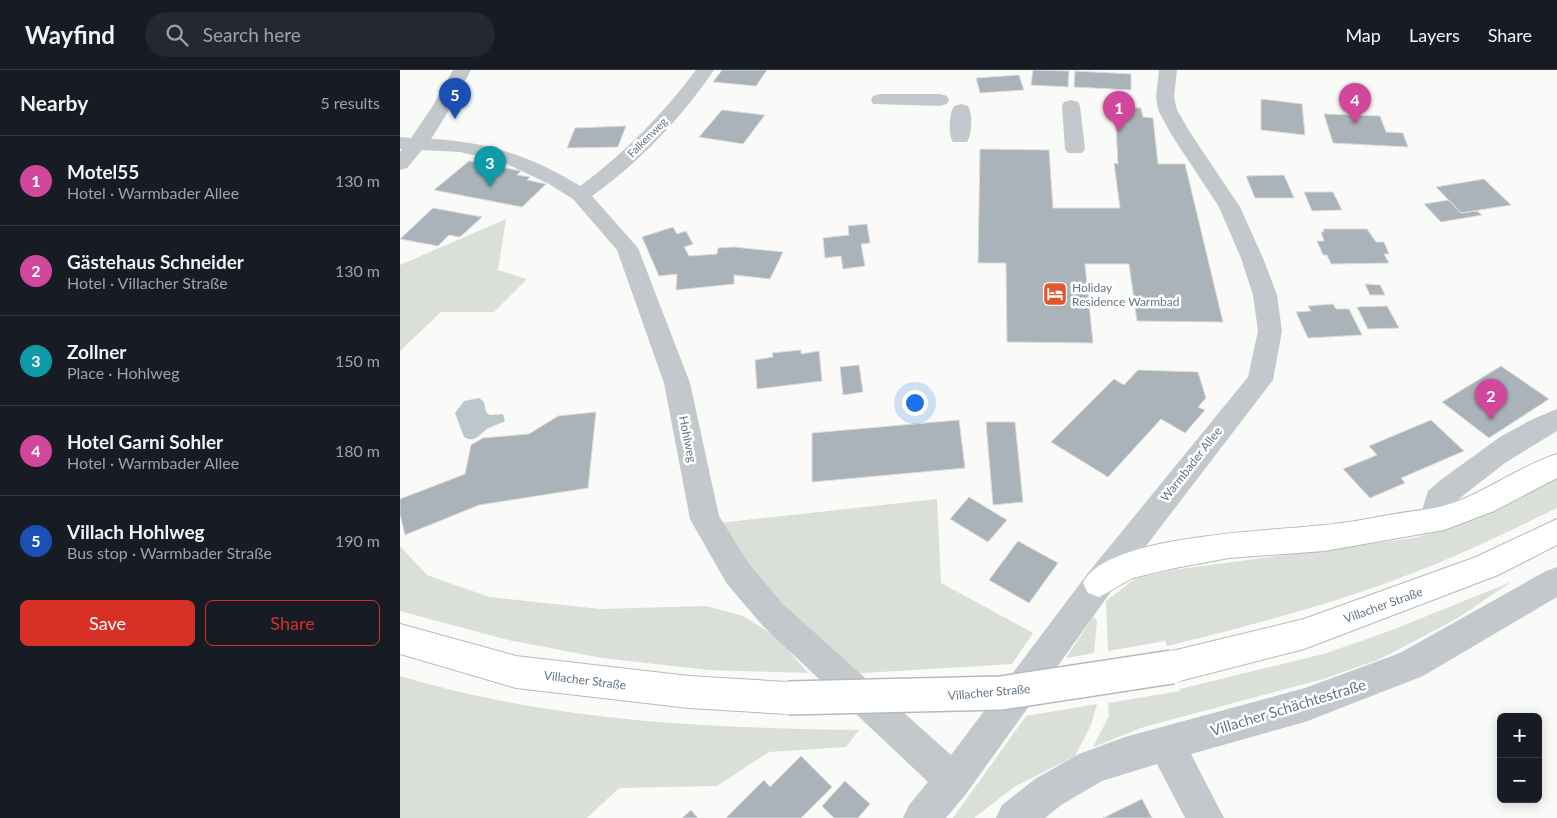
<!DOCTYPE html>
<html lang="en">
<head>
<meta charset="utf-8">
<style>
  body { margin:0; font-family:Lato,sans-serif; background:#242831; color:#f1f3f6 }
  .controls { position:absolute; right:15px; bottom:15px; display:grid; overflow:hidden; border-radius:8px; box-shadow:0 2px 12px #0003 }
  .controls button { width:45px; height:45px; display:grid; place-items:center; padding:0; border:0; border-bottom:1px solid #363941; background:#171b24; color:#f1f3f6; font:25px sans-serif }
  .you { position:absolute; left:514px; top:332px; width:18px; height:18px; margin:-12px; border:4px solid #fff; border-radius:50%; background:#1a73e8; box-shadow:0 0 0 8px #1a73e833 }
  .badge { display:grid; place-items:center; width:32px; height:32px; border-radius:50%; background:#d93025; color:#fff; font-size:16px; font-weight:700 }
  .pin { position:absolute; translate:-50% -41px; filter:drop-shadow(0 1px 2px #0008) }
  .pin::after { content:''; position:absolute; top:26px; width:18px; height:15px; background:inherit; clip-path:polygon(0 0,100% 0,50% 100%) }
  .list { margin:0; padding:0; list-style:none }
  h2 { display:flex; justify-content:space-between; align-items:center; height:65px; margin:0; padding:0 20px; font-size:21px }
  h2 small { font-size:16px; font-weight:400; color:#9ea1a6 }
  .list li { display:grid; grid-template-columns:32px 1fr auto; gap:15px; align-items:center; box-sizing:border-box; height:90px; padding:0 20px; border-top:1px solid #363941 }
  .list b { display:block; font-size:19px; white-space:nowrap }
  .list p { margin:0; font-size:16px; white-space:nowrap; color:#9ea1a6 }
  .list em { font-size:16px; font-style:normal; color:#9ea1a6 }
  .actions { display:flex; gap:10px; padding:15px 20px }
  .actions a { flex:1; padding:11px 0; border:1px solid #d93025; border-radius:8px; text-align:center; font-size:18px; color:#d93025 }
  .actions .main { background:#d93025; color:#fff }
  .icon { flex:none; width:28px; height:28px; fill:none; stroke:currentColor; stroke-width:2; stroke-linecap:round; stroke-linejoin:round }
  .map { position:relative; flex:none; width:1157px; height:748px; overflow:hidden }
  header { display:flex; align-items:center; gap:30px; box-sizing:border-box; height:70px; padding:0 25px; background:#171b24; border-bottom:1px solid #363941 }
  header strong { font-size:24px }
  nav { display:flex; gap:28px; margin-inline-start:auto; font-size:18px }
  .search { width:350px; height:45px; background:#242831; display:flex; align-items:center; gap:12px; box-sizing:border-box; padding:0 18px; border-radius:28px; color:#9ea1a6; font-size:19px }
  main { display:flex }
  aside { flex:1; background:#171b24 }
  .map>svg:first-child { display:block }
  .green { fill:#dadfd7 }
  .water { fill:#bbc7cb }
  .building { fill:#aab3b9; stroke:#dcdcda }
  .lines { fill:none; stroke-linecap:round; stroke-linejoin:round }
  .major-casing { stroke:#b5babe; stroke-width:2 }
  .minor { fill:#c3c8cc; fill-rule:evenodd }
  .major { fill:#fff; fill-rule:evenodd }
  .major-bridge-casing { stroke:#b5babe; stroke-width:36; stroke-linecap:butt }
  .major-bridge { stroke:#fff; stroke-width:33 }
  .labels { text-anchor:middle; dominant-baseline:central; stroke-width:5; stroke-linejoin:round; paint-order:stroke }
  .far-street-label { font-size:11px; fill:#657683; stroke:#fff }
  .poi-label { font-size:12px; fill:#657683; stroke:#fff; text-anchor:start }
  .street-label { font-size:12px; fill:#657683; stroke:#fff }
  .near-street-label { font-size:15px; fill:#657683; stroke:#fff }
</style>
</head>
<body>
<header>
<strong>Wayfind</strong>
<div class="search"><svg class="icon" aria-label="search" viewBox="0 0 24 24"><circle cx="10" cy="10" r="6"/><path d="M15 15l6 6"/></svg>Search here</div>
<nav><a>Map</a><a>Layers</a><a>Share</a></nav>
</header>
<main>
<aside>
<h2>Nearby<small>5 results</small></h2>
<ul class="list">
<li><span class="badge" style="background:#d1479c">1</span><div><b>Motel55</b><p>Hotel · Warmbader Allee</p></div><em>130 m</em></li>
<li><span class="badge" style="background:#d1479c">2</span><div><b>Gästehaus Schneider</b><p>Hotel · Villacher Straße</p></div><em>130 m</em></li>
<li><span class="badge" style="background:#0f9aa8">3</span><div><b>Zollner</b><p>Place · Hohlweg</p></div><em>150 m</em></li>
<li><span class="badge" style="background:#d1479c">4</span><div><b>Hotel Garni Sohler</b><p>Hotel · Warmbader Allee</p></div><em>180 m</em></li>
<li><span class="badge" style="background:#1a4fb4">5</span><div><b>Villach Hohlweg</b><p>Bus stop · Warmbader Straße</p></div><em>190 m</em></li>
</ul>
<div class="actions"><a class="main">Save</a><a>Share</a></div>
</aside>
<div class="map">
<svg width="1157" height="748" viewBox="0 0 1157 748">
  <rect width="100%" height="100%" fill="#fafaf8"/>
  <path class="green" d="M106 149 98 200 127 209 94 242H41L0 281V195Z
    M1157 409V438C1124 454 1091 470 1057 485 964 526 865 552 767 576L765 571 708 581 706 531 735 509 773 500 1013 468 1036 462 1084 446Z
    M537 429 541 513 633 563 612 594 447 604 350 497 319 453Z
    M0 476 27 505 89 527 200 539 306 536 343 546 377 567 408 603 308 600 202 588 108 570 0 541Z
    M1111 512 1058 548 980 589 923 609 744 657 693 677 709 646 708 633 780 621V619L927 583 992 560Z
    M693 547 697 550 694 583 666 588Z
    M0 606C149 651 304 658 459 660L446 677 369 682 317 716 219 718 187 748H0Z
    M697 634 691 655 675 686 614 717 574 748H553L626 646Z"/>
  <path class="water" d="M79 328 84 332 86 342 90 345 103 344 105 351C100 354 94 355 89 358 79 363 76 374 64 367L55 343 64 331Z"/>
  <path class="building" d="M322 0H367L356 16 313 12Z
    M633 0 669 1 668 17 631 15Z
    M675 1 731 4V20L674 17Z
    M619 5 624 20 580 23 576 8Z
    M861 29 902 34 905 65 861 60Z
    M715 37 741 38 743 47 753 48 758 94H785L823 252 737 251 729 194H685L693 273 607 272 606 193H578L580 79 649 80 653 138H720L714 93 718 94Z
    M322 40 365 45 343 74 299 67Z
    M924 44 980 46 986 62 1003 63 1008 77 933 73Z
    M226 56 218 77 167 78 175 58Z
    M69 91 121 101 117 105 130 107 127 110 146 114 122 137 34 120Z
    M884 105 894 128H855L846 106Z
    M1084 109 1111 135 1061 143 1036 117Z
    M904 122H933L942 140 912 141Z
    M1049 130 1061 143 1077 141 1082 145 1041 152 1024 134Z
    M33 138 82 147 60 167 49 165 38 176 0 169Z
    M467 154 470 173 461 174 465 196 443 199 441 186 425 188 423 168 449 165 448 156Z
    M273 157 277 164 286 161 293 174 284 177 289 186 317 184 318 178 334 177 383 182 370 209 334 205V214L276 220 277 204 259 206 242 167Z
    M923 159H967L976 172H984L989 184H984L989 193 931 194 927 185H923L917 171H924L921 162H924Z
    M965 214 980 215 985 225H970Z
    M933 234 936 239H949L962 265 908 268 896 242 911 241 908 236Z
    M987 236 999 258 968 259 957 237Z
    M401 280V284L419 281 422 311 357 319 355 290 373 287 372 283Z
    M459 295 463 322 443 325 440 297Z
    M1101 296 1149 329 1089 368 1042 332Z
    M738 300 798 302 806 328 798 337 805 340 785 363 761 349 708 407 651 372 714 309 724 315Z
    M196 342 188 418 79 435 5 465 0 444V429L65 404 71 375 83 368 129 364 158 346Z
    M559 350 565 398 412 412V363Z
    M1031 350 1064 381 1001 408 1005 413 970 428 943 399 977 385 969 376Z
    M586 352H615L623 432 593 435Z
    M569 427 607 450 588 472 550 449Z
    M618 471 658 493 629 533 589 510Z
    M401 686 432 717 401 748H326L364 710 370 717Z
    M445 711 470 734 458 748H434L422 736Z
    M742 729 752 748H703Z
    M291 740 298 748H282Z"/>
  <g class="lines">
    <defs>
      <path id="major" d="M1157 384V408L1094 441 1044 460 924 481 829 488 775 498 733 508 699 527 688 523 683 513C706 464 874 461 924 455 948 453 971 448 995 444 1011 441 1028 440 1043 436 1084 424 1117 397 1157 384Z
        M1157 449V475L1098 505 904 579 772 613 760 608 755 597 760 586 772 581 904 549 1076 487Z
        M0 554 116 586 289 606 388 612 400 616 405 628 400 640 388 644 289 638 116 618 0 584Z"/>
    </defs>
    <use href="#major" class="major-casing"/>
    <path class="minor" d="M53 0H71L51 37 31 69C85 71 134 87 180 116 224 84 263 44 296 0H314C281 48 240 92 192 126L238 178 290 313 319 446 349 494 385 536 551 685 688 503 848 307 858 261 853 225 841 188 819 137 771 64 758 40 756 27 759 0H777L774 27 777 40 791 64 840 137 863 188 877 225 882 261 873 310 710 523 566 724 546 748H503L509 735 528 712 363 556 327 514 295 458 290 449 264 313 217 180 173 129 149 114 103 92 60 82 22 80 7 98 0 100V82L2 79H0V67L11 68 32 37Z
      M480 24H540L547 26 549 30 547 34 540 36 473 34 471 30 473 26Z
      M671 30 678 32 680 36 685 79 682 83H668L665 79 662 36 664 32Z
      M561 34 568 36C573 43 572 65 567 72H553C548 65 549 43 554 36Z
      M1157 339V361L1105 393 1051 435 1044 459 1034 462 1024 459 1019 450 1028 421 1042 409 1100 367 1131 350Z
      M1157 497V527L1023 606 905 652 791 684 824 748H785L757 694 702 711 661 735 645 748H596L602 735 635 709 679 684 725 667 905 618 1000 583 1146 501Z"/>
    <use href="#major" class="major"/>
    <defs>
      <path id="major-bridge" d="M388 628 601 623 772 597"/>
    </defs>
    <use href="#major-bridge" class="major-bridge-casing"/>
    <use href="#major-bridge" class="major-bridge"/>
  </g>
  <defs>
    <symbol id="hotel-square" viewBox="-11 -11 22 22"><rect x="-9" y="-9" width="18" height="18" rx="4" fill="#e4572e" stroke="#fff"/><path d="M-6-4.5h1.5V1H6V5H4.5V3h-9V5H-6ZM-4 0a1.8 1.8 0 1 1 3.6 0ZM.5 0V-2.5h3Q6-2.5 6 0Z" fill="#fff"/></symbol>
  </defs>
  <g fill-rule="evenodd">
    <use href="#hotel-square" x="641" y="210" width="28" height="28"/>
  </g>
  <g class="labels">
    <g class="far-street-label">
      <text transform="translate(247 67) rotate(-45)">Falkenweg</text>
    </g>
    <g class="poi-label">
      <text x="672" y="217">Holiday<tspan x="672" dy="14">Residence Warmbad</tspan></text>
    </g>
    <g class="street-label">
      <text transform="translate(288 369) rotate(79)">Hohlweg</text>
      <text transform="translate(791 394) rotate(-52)">Warmbader Allee</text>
      <text transform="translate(983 535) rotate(-20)">Villacher Straße</text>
      <text transform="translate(185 610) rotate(7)">Villacher Straße</text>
      <text transform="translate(589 622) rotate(-5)">Villacher Straße</text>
    </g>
    <g class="near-street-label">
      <text transform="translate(888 637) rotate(-17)">Villacher Schächtestraße</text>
    </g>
  </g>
</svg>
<div class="controls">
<button>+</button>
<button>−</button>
</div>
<div class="you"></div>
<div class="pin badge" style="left:719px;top:62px;background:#d1479c">1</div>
<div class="pin badge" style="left:1091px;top:350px;background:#d1479c">2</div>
<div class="pin badge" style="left:90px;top:117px;background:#0f9aa8">3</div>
<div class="pin badge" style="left:955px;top:54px;background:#d1479c">4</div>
<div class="pin badge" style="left:55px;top:49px;background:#1a4fb4">5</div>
</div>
</main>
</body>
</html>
